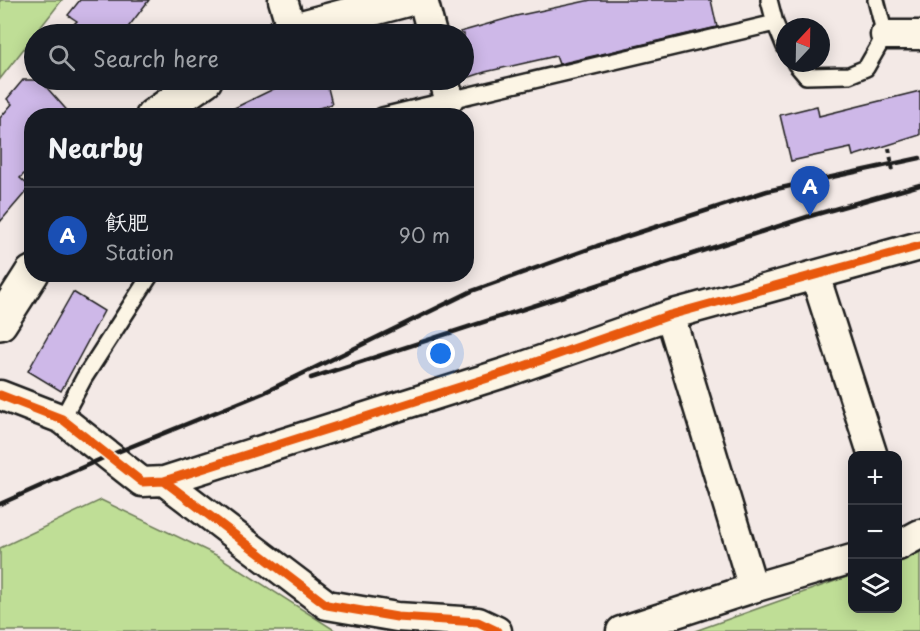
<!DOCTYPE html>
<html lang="en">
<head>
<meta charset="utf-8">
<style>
  body { margin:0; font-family:"Playpen Sans","Klee One",sans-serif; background:#20242c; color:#f1f3f6 }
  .controls { position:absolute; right:18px; bottom:18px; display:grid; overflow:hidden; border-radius:12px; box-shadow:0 3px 15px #0003 }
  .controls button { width:54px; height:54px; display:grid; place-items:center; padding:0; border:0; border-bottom:2px solid #363941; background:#171b24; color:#f1f3f6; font:30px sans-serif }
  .compass { position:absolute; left:776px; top:18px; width:54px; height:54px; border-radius:50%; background:#171b24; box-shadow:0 3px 15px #0003; rotate:22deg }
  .you { position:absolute; left:441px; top:354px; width:21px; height:21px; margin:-15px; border:4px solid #fff; border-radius:50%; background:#1a73e8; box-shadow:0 0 0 9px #1a73e833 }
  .badge { display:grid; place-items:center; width:39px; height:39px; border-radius:50%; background:#d93025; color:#fff; font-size:20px; font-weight:700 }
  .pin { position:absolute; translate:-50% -50px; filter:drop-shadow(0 2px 3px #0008) }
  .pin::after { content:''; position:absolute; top:32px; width:21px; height:18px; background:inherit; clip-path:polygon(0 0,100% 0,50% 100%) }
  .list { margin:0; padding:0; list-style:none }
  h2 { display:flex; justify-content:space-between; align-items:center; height:78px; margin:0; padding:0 24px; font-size:26px }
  h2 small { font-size:20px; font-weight:400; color:#9ea1a6 }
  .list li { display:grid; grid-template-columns:39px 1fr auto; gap:18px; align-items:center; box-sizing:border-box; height:96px; padding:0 24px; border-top:2px solid #363941 }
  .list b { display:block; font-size:22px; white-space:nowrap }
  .list p { margin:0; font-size:20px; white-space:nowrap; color:#9ea1a6 }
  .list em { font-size:20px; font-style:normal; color:#9ea1a6 }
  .icon { flex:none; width:33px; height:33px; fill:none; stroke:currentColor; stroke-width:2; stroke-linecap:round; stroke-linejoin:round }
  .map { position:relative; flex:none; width:920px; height:631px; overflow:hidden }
  .search { position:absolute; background:#171b24; box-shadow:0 3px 15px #0003; left:24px; top:24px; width:450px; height:66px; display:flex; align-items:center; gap:15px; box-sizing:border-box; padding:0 21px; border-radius:33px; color:#9ea1a6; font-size:22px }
  .panel { position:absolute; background:#171b24; box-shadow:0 3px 15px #0003; left:24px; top:108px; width:450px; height:174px; border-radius:24px }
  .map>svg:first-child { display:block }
  .green { fill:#bfde96; stroke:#6e7d59; stroke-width:1.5 }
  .building { fill:#ceb8e8; stroke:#1c1c1c; stroke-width:1.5 }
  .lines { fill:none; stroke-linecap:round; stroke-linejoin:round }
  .lane-casing { stroke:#1c1c1c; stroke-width:20 }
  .street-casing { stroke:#1c1c1c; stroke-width:33 }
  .highway-casing { stroke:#1c1c1c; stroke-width:38 }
  .path { stroke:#1c1c1c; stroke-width:4; stroke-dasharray:4.5 4.5; stroke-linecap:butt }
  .lane { stroke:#fcf5e5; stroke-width:15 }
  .street { stroke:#fcf5e5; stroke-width:28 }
  .highway { stroke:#fcf5e5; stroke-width:33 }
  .rail { stroke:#1c1c1c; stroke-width:4.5 }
  .cycleway-casing { stroke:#fcf5e5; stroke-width:13 }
  .cycleway { stroke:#e8590c; stroke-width:9 }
</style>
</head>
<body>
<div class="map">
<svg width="920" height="631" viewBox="0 0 920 631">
  <rect width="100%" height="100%" fill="#f3e9e6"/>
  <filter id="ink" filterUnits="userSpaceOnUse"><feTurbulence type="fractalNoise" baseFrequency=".0167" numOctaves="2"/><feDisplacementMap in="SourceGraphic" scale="12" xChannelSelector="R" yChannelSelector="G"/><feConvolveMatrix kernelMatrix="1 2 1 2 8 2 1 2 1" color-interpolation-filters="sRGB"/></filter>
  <g filter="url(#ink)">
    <path class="green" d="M0 0H62L0 79Z
      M101 500 218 556 336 631H0V548Z
      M920 551V631H695L852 575V608H898V559Z"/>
    <path class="building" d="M80 0H149L123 34H64L77 21 68 15Z
      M591 0H711L717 27 559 64 556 56 485 72 464 79V34H461L460 32 516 16Z
      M23 80H40L72 116H32V166L20 178 30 187 0 222V118L12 104 7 99Z
      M292 80H326L332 104 294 116H218Z
      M920 91V135L853 156 851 148 791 161 780 115 817 106 819 116Z
      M73 292 104 311 61 391 28 371Z"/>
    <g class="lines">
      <defs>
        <path id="lane" d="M769 0 775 23 785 47
          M795 63 806 76 849 75 866 68 885 35 876 0
          M382 116 775 23
          M62 419 84 378 151 274"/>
        <path id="street" d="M283 0 292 30
          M423 0 432 34
          M885 35H920
          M444 80 449 99
          M815 275 873 456
          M670 315 753 588
          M0 395 62 419 142 482 164 481 507 372 670 315 920 246
          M164 481 327 605 397 617 478 622 497 631
          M898 546 920 534
          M621 631 753 588 852 559"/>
        <path id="highway" d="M283 34 292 30 405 0
          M153 116 205 80
          M0 323 32 273"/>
      </defs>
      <use href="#lane" class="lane-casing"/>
      <use href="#street" class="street-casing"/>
      <use href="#highway" class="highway-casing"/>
      <path class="path" d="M889 148 893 171"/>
      <use href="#lane" class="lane"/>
      <use href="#street" class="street"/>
      <use href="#highway" class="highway"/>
      <path class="rail" d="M311 378 810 216 920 185
        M0 504 110 455 263 393 472 291 597 246 767 191 920 158"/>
      <defs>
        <path id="cycleway" d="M0 395 62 419 142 482 164 481 507 372 670 315 920 246
          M164 481 327 605 397 617 478 622 497 631"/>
      </defs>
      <use href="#cycleway" class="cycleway-casing"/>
      <use href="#cycleway" class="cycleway"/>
    </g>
  </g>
</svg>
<div class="controls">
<button>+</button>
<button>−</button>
<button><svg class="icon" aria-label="layers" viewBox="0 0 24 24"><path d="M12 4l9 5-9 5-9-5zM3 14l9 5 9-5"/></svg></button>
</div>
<svg class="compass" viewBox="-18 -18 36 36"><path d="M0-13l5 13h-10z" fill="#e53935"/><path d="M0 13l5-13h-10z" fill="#9ea1a6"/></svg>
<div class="you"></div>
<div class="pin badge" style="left:810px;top:216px;background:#1a4fb4">A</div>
<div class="search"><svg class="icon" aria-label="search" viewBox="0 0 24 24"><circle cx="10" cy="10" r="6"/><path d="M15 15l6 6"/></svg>Search here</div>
<section class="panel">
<h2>Nearby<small></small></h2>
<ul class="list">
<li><span class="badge" style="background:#1a4fb4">A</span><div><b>飫肥</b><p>Station</p></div><em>90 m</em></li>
</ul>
</section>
</div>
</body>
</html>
